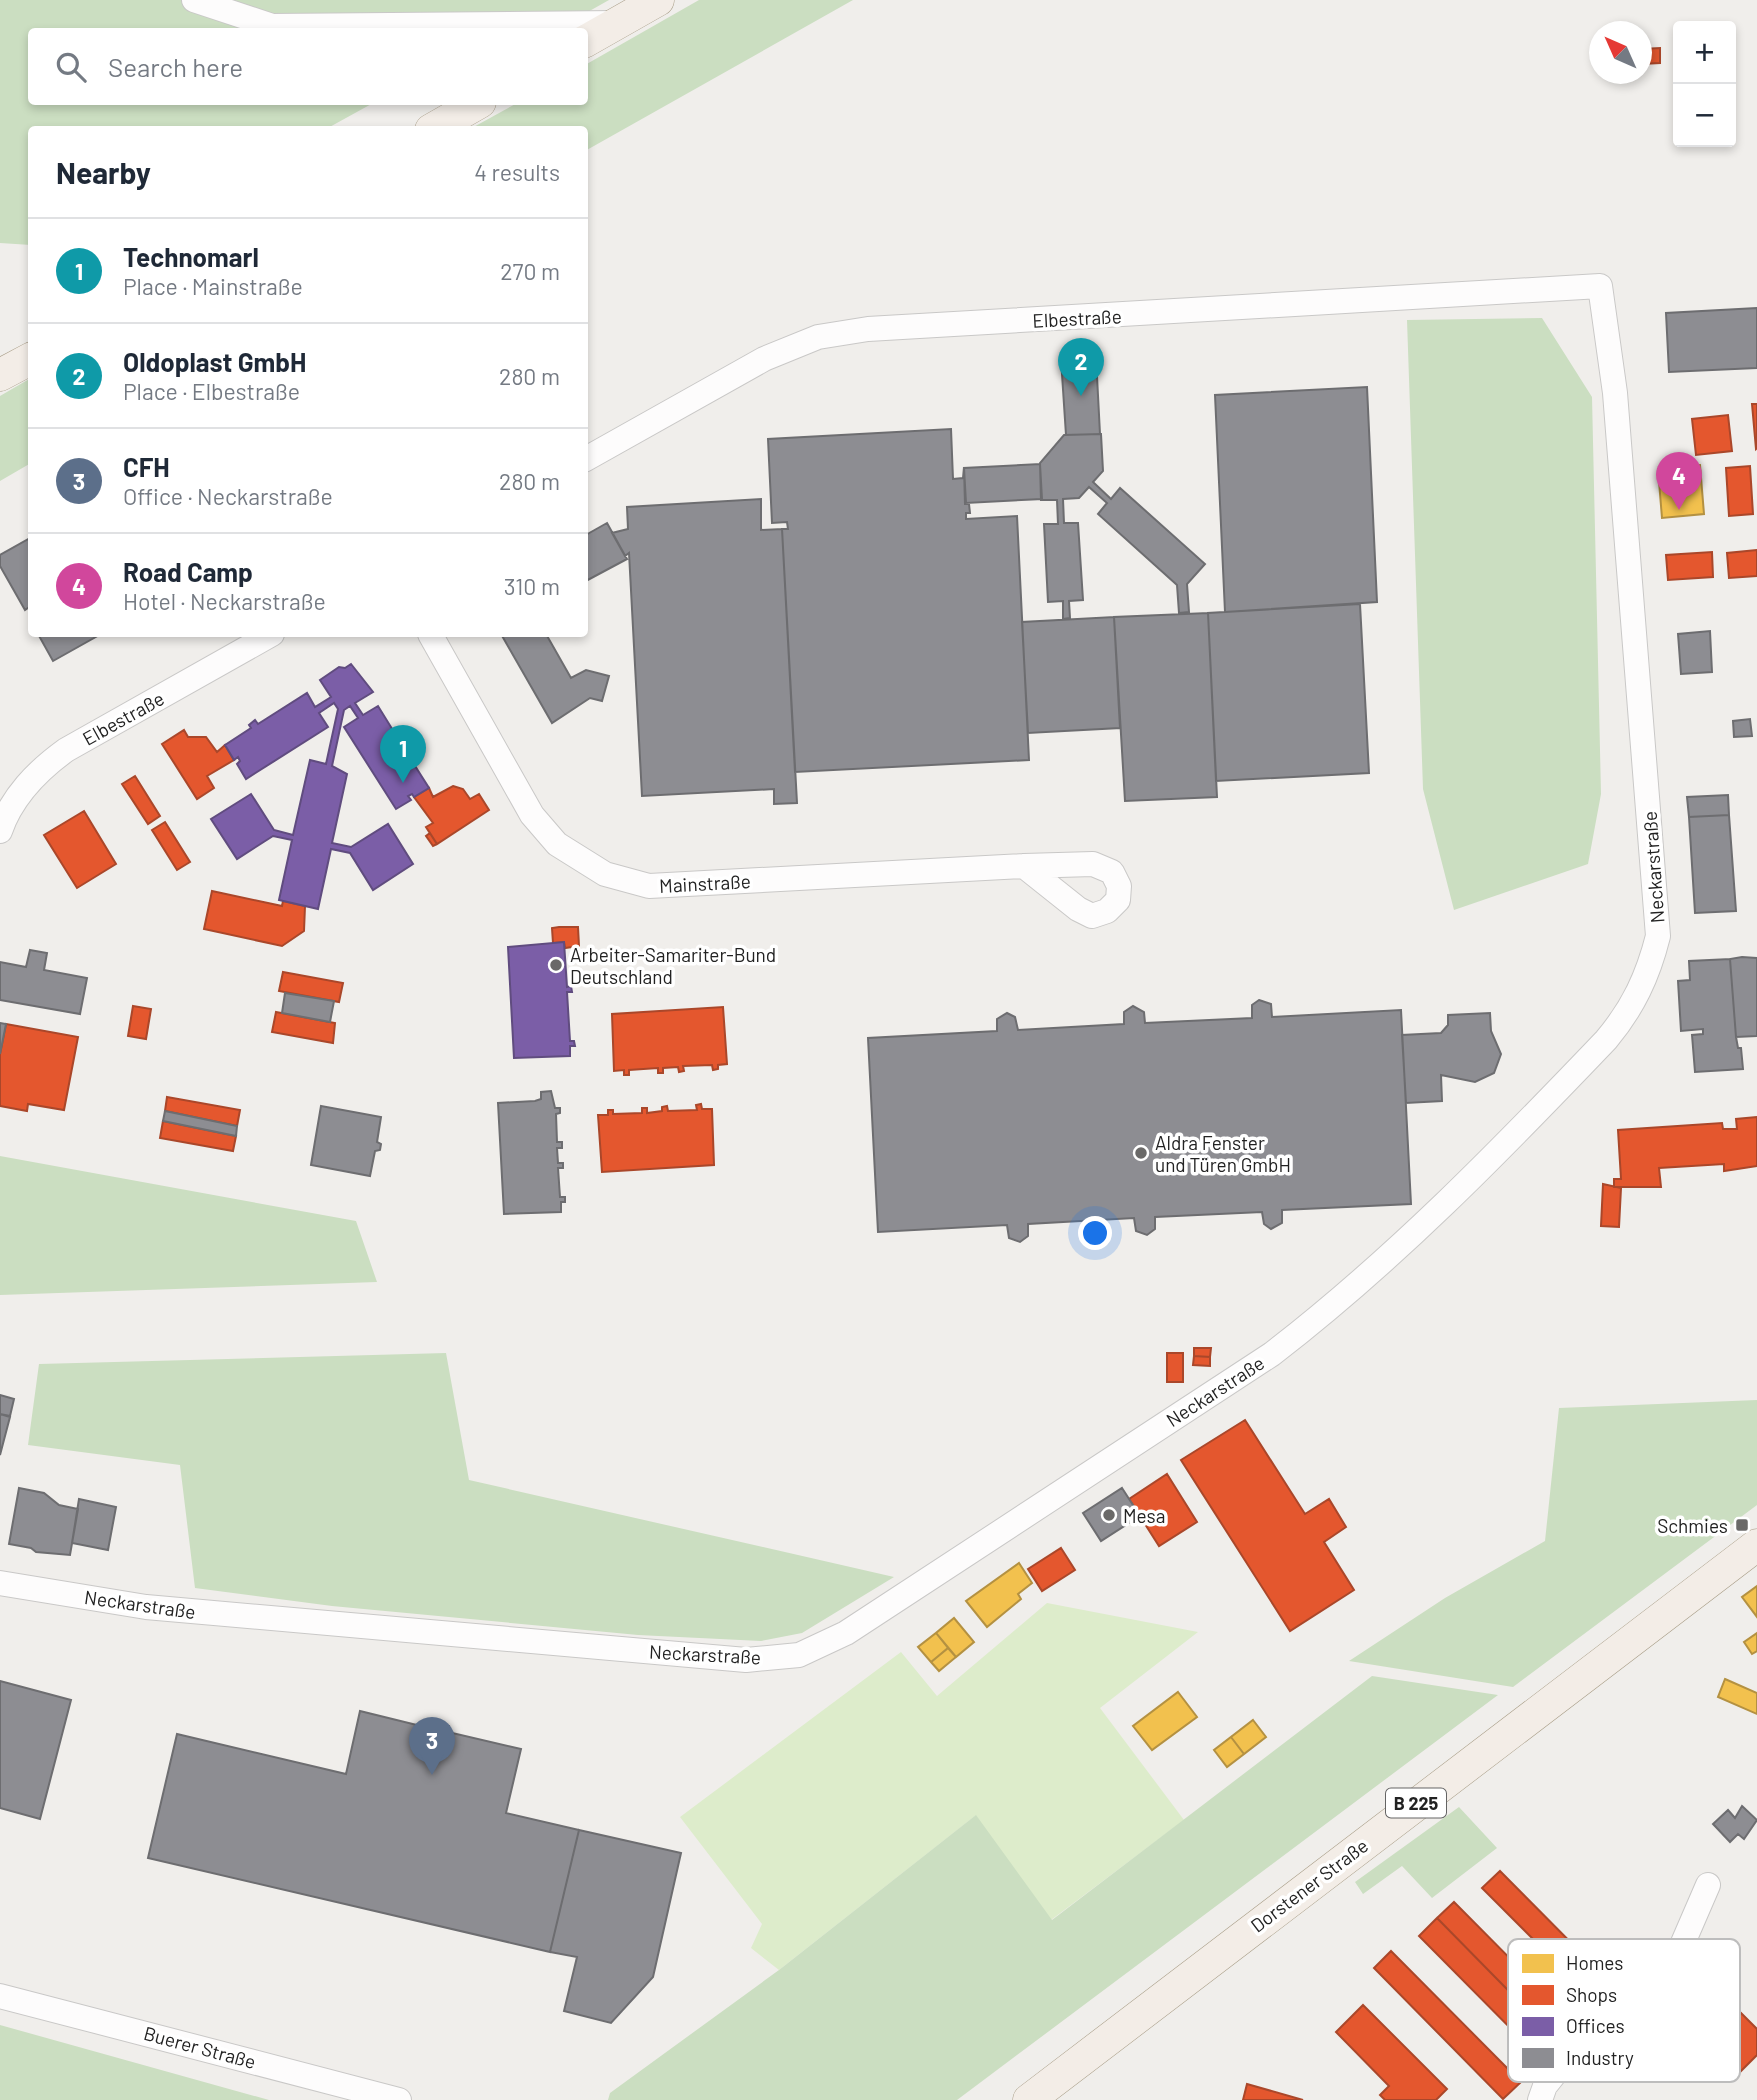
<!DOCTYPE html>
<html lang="en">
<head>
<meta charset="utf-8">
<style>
  body { margin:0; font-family:Barlow,sans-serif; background:#f2f2f3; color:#1f2937 }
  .controls { position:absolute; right:21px; top:21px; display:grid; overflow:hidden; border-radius:7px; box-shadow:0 4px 10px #0003 }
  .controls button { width:63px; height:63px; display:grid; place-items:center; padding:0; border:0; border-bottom:2px solid #e0e1e3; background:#fff; color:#1f2937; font:35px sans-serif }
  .compass { position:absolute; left:1589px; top:21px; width:63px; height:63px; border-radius:50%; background:#fff; box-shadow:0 4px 10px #0003; rotate:315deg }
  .you { position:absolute; left:1096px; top:1234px; width:24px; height:24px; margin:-18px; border:5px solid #fff; border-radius:50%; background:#1a73e8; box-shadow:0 0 0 10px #1a73e833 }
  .badge { display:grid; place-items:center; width:46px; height:46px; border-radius:50%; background:#6a6968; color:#fff; font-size:23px; font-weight:700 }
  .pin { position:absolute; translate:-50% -58px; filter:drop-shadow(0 2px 4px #0008) }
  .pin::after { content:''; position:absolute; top:37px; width:24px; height:21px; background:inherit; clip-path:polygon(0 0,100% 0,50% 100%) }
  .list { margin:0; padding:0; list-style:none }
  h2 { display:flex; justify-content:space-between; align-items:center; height:91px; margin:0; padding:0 28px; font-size:30px }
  h2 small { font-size:23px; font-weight:400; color:#747a83 }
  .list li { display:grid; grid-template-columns:46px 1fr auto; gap:21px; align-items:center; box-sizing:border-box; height:105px; padding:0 28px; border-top:2px solid #e0e1e3 }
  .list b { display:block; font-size:26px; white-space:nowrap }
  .list p { margin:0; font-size:23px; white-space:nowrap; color:#747a83 }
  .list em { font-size:23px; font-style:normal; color:#747a83 }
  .icon { flex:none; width:38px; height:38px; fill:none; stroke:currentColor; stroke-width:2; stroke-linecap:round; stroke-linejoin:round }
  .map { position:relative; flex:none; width:1757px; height:2100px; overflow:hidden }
  .search { position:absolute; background:#fff; box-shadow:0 4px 10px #0003; left:28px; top:28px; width:560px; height:77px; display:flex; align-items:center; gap:18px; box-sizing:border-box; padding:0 24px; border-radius:7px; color:#747a83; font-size:26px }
  .panel { position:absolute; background:#fff; box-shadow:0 4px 10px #0003; left:28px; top:126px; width:560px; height:511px; border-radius:7px }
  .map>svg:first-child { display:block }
  .grass { fill:#ddeccb }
  .forest { fill:#cbdec1 }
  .homes { fill:#f2c14e; stroke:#b49141; stroke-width:2 }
  .shops { fill:#e4572e; stroke:#aa472a; stroke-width:2 }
  .offices { fill:#7b5ea7; stroke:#604c7f; stroke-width:2 }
  .industry { fill:#8d8d92; stroke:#6d6d70; stroke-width:2 }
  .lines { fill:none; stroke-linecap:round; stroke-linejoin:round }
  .minor-casing { stroke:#c9c8c7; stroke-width:26 }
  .major-casing { stroke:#a79c86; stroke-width:33 }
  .minor { stroke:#fdfcfc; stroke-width:24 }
  .major { stroke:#f3ede7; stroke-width:32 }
  .poi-dot { fill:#6a6968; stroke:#fff; stroke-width:2.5 }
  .labels { text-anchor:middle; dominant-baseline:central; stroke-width:7; stroke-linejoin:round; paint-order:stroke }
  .shield { fill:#fff; stroke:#646464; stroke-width:2 }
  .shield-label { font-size:18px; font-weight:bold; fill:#222 }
  .street-label { font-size:19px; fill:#222; stroke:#fff }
  .poi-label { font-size:19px; fill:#222; stroke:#fff; text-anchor:start }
  .key { fill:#fff; stroke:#bdbdbd; stroke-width:2 }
  .key-label { font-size:19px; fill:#222 }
</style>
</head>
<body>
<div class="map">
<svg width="1757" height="2100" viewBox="0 0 1757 2100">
  <rect width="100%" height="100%" fill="#f0eeeb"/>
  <path class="grass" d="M1047 1603 1198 1632 1100 1708 1184 1820 1051 1920 975 1816 779 1970 751 1948 762 1924 680 1817 901 1652 937 1696Z"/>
  <path class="forest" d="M0 0H609L554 31 32 32V102H375L326 129 32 130 31 245 0 243Z
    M699 0H853L585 151 584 130 470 129 519 102H584L585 65Z
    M1542 318 1592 397 1601 794 1588 864 1454 910 1423 789 1407 320Z
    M31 378V463L0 481V396Z
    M0 1156 356 1221 377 1282 0 1295Z
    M446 1353 469 1480 894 1577 802 1633 761 1641 638 1635 332 1606 195 1588 180 1465 28 1445 39 1364Z
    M1757 1400V1505L1513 1687 1349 1661 1445 1598 1545 1541 1559 1408Z
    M1372 1676 1498 1695 957 2100H608L610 2093 779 1970 976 1815 1052 1920Z
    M1459 1807 1497 1848 1432 1898 1402 1866 1363 1894 1355 1882Z
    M0 2025 269 2100H0Z"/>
  <path class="homes" d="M1700 465 1704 514 1662 518 1658 469Z
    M1019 1563 1032 1583 1018 1594 1021 1599 987 1627 966 1601Z
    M1757 1586V1617L1742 1597Z
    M954 1618 974 1642 956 1657 936 1633Z
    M936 1633 948 1648 931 1662 918 1647Z
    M1757 1633V1651L1752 1654 1744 1642Z
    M948 1648 956 1657 939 1671 931 1662Z
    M1725 1679 1757 1693V1714L1718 1697Z
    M1178 1692 1197 1717 1152 1750 1133 1726Z
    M1253 1720 1266 1737 1244 1754 1231 1737Z
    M1231 1737 1244 1754 1227 1767 1214 1750Z"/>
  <path class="shops" d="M1660 48V63L1642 64V49Z
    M1752 404H1757V448L1756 449Z
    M1728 415 1732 451 1696 455 1692 419Z
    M1750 466 1753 514 1729 516 1726 468Z
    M1757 550V576L1729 578 1727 553Z
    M1712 552 1713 577 1668 580 1666 555Z
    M184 730 188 737H206L217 752 225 745 234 760 207 776 214 788 197 799 162 744Z
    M135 776 160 816 148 824 122 784Z
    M453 786 463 789 470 799 479 794 489 810 437 844 426 827 433 823 414 797 429 788 433 797Z
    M84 811 116 864 77 888 44 835Z
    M165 822 190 862 177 870 152 830Z
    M430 833 437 844 433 846 426 836Z
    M212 891 282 906 283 901 305 906 304 931 282 946 204 929Z
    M559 927H578L579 946 565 948 564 942 553 943 552 928Z
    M283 972 343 983 339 1002 279 991Z
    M133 1006 151 1009 146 1039 128 1036Z
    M723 1007 727 1064 718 1065V1069L713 1070 712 1065 683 1066 684 1071 679 1072 678 1067 663 1068V1073H658V1068L629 1070V1075H624V1070L614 1071 612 1014Z
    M276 1012 335 1023 333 1043 272 1032Z
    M6 1024 78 1037 64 1110 28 1104 27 1111 0 1106V1054Z
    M167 1097 240 1110 237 1126 165 1111Z
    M701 1104 702 1109H712L714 1165 602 1172 598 1115H608V1110H613V1114L642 1113V1108H647V1113L662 1111V1107L667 1106 668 1111 697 1110 696 1105Z
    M1757 1117V1166L1724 1171V1164L1659 1168 1661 1187H1614V1179H1621L1618 1130 1722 1123 1723 1129H1737L1736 1119Z
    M163 1121 236 1136 233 1151 160 1138Z
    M1603 1184 1621 1188 1619 1227 1601 1226Z
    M1194 1348H1211L1210 1357 1194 1356Z
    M1167 1353H1183V1382H1167Z
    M1194 1356 1210 1357V1366L1193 1365Z
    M1245 1420 1305 1514 1329 1499 1346 1527 1324 1542 1354 1590 1290 1631 1181 1460Z
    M1167 1474 1197 1522 1159 1546 1129 1499Z
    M1061 1548 1075 1570 1042 1591 1028 1569Z
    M1500 1871 1615 1987 1598 2004 1482 1888Z
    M1454 1902 1576 2025 1559 2042 1437 1918Z
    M1437 1918 1559 2042 1542 2060 1419 1936Z
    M1391 1951 1521 2082 1503 2099 1374 1968Z
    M1697 1969 1757 2029V2055L1740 2072 1667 1999Z
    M1363 2005 1447 2089 1436 2100H1385L1380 2095 1389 2086 1336 2032Z
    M1247 2084 1303 2100H1243Z"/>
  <path class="offices" d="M351 664 373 692 355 703 363 715 378 706 394 732 398 730 402 737 398 739 429 788 414 797 412 794 408 796 411 800 396 809 344 727 358 718 350 706 344 710 332 766 347 774 332 843 351 847 388 824 413 864 373 890 350 853 331 849 318 909 279 900 292 840 273 836 237 859 211 819 251 794 274 830 293 835 310 760 326 764 338 709 334 703 319 713 328 727 246 779 237 764 240 761 238 757 234 760 225 745 251 728 249 725 255 720 258 724 307 693 315 707 331 697 320 680 339 667 345 668Z
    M564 942 567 987 571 986 572 992H567L570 1041H574L575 1046H570V1056L514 1058 508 947Z"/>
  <path class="industry" d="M1757 308V368L1669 372 1666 313Z
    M1096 357 1100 434 1066 435 1061 359Z
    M1367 387 1377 602 1225 612 1215 395Z
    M951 429 953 479 963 478 964 467 965 504H969L970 513H966V519L1017 516 1029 760 795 772 782 529H788L787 522 772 523 768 439Z
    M1101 434 1103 471 1093 482 1111 499 1120 488 1205 564 1187 584 1189 612 1179 613 1177 585 1098 514 1107 503 1089 487 1079 498 1063 499 1064 523H1078L1083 600 1069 601 1070 618 1063 619V601L1048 602 1044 524H1058L1057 500H1041L1040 463 1064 435Z
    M1040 464 1042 499 966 503 964 468Z
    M761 499V530L782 529 797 803 774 804V789L642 796 629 553 625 556 612 533 628 529 627 507Z
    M607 523 627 559 584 582V536Z
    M32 537V605L25 610 0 566V555Z
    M1360 604 1369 773 1216 781 1208 613Z
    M1208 613 1217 797 1125 801 1114 617Z
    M1114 617 1120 728 1028 733 1022 622Z
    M1710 631 1712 672 1681 674 1678 634Z
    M38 634H101L53 661Z
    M501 634H546L571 678 586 670 609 676 602 701 590 698 552 723Z
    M1750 719 1752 736 1734 737 1733 721Z
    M1728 795 1729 815 1689 817 1687 797Z
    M1729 815 1736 911 1695 913 1689 817Z
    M30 950 47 953 44 970 87 978 80 1014 0 1000V962L26 967Z
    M1742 957 1757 958V1036L1736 1037 1730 959Z
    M1730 959 1736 1037 1738 1048H1741L1743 1069 1695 1072 1692 1035 1703 1034V1029L1681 1031 1678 981 1690 980 1689 961Z
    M285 993 334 1001 330 1022 282 1013Z
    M1259 1000 1271 1004 1272 1017 1401 1010 1411 1204 1282 1210V1223L1271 1229 1264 1224 1262 1212 1155 1217V1229L1147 1235 1136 1231 1134 1218 1028 1224V1236L1020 1242 1009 1238 1007 1225 878 1232 868 1038 997 1031V1019L1007 1013 1015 1017 1018 1030 1124 1024V1012L1133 1006 1144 1012 1145 1023 1252 1018V1005Z
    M1490 1013 1491 1031 1501 1054 1494 1073 1475 1082 1441 1075 1442 1101 1406 1103 1402 1035 1441 1033 1448 1025V1015Z
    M0 1023 6 1024 0 1054Z
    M551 1091 555 1108H560V1113L556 1114 557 1142H562V1148H557L558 1163H563V1168H558L560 1197H565V1202H561V1212L504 1214 498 1103 535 1101 541 1099V1092Z
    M321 1106 381 1117 377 1142 381 1144 380 1150 375 1151 370 1176 311 1165Z
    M165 1111 237 1126 236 1136 163 1121Z
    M0 1395 14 1399 10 1416 0 1414Z
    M0 1414 10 1417 0 1455Z
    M19 1488 44 1493 59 1505 78 1509 70 1555 36 1552 31 1548 9 1544Z
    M1122 1488 1140 1516 1101 1541 1083 1513Z
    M79 1499 116 1507 108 1550 72 1543Z
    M0 1681 71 1700 40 1819 0 1808Z
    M360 1711 433 1729 434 1723 449 1726 448 1732 521 1749 506 1813 579 1830 550 1952 148 1858 177 1734 346 1774Z
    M1742 1806 1757 1820 1744 1839 1738 1834 1730 1842 1713 1824 1728 1810 1735 1818Z
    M579 1830 681 1853 653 1977 611 2023 564 2011 577 1957 550 1952Z"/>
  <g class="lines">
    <defs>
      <path id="minor" d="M194 0 272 26 618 23
        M430 634 532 815 557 844 605 874 649 886 1024 866 1093 864 1112 872 1119 886 1118 900 1107 911 1092 916 1078 909 1024 866
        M0 831C12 796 37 771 66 750L272 634
        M0 1583 146 1607 746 1660 799 1655 846 1633 1272 1354C1394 1260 1500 1151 1606 1040 1633 1008 1648 976 1658 936L1615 393 1600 286 868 329 818 337 764 359 584 460
        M0 1996 399 2100
        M1540 2100 1545 2086 1557 2071 1679 1952 1708 1885"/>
      <path id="major" d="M584 42 658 0
        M431 130 480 102
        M0 375 32 358
        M1029 2100 1757 1545"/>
    </defs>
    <use href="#minor" class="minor-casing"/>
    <use href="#major" class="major-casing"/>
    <use href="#minor" class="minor"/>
    <use href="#major" class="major"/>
  </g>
  <g class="poi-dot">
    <circle cx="556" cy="965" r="7"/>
    <circle cx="1141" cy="1153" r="7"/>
    <circle cx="1109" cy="1515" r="7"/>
    <rect x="1735" y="1518" width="14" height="14" rx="3.5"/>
  </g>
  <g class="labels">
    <rect class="shield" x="1386" y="1788.5" width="60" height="29" rx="5"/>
    <g class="shield-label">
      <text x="1416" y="1803">B 225</text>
    </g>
    <g class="street-label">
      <text transform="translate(1077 318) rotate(-3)">Elbestraße</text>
      <text transform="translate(123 718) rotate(-29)">Elbestraße</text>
      <text transform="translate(1653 867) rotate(-94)">Neckarstraße</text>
      <text transform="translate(705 883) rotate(-3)">Mainstraße</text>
      <text transform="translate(1215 1391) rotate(-33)">Neckarstraße</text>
      <text transform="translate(140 1604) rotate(8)">Neckarstraße</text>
      <text transform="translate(705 1654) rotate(3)">Neckarstraße</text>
      <text transform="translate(1309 1885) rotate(-37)">Dorstener Straße</text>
      <text transform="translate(200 2047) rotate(15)">Buerer Straße</text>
    </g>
    <g class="poi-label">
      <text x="570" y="954">Arbeiter-Samariter-Bund<tspan x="570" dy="22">Deutschland</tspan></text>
      <text x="1155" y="1142">Aldra Fenster<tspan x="1155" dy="22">und Türen GmbH</tspan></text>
      <text x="1123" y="1515">Mesa</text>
      <text x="1728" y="1525" text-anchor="end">Schmies</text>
    </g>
  </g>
  <rect x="1508" y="1939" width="232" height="143" rx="10" class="key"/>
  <rect x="1522" y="1954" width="32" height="19" fill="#f2c14e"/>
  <rect x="1522" y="1985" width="32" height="20" fill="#e4572e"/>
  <rect x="1522" y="2017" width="32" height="19" fill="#7b5ea7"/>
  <rect x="1522" y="2048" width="32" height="20" fill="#8d8d92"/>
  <g class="key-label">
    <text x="1566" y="1970">Homes</text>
    <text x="1566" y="2002">Shops</text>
    <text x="1566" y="2033">Offices</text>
    <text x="1566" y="2065">Industry</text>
  </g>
</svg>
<div class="controls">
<button>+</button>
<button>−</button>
</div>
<svg class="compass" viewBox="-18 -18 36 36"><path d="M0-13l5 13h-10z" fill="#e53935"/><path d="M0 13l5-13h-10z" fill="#747a83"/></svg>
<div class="you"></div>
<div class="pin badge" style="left:403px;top:783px;background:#0f9aa8">1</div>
<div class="pin badge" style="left:1081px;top:396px;background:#0f9aa8">2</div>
<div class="pin badge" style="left:432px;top:1775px;background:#5c6f8a">3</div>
<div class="pin badge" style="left:1679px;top:510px;background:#d1479c">4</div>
<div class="search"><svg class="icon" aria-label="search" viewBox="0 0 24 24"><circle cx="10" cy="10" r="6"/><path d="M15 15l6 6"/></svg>Search here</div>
<section class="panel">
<h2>Nearby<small>4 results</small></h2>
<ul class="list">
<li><span class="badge" style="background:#0f9aa8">1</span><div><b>Technomarl</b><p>Place · Mainstraße</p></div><em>270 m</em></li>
<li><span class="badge" style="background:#0f9aa8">2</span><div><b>Oldoplast GmbH</b><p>Place · Elbestraße</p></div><em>280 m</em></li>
<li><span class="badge" style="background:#5c6f8a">3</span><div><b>CFH</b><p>Office · Neckarstraße</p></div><em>280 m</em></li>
<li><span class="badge" style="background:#d1479c">4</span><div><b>Road Camp</b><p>Hotel · Neckarstraße</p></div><em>310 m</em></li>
</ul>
</section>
</div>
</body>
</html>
